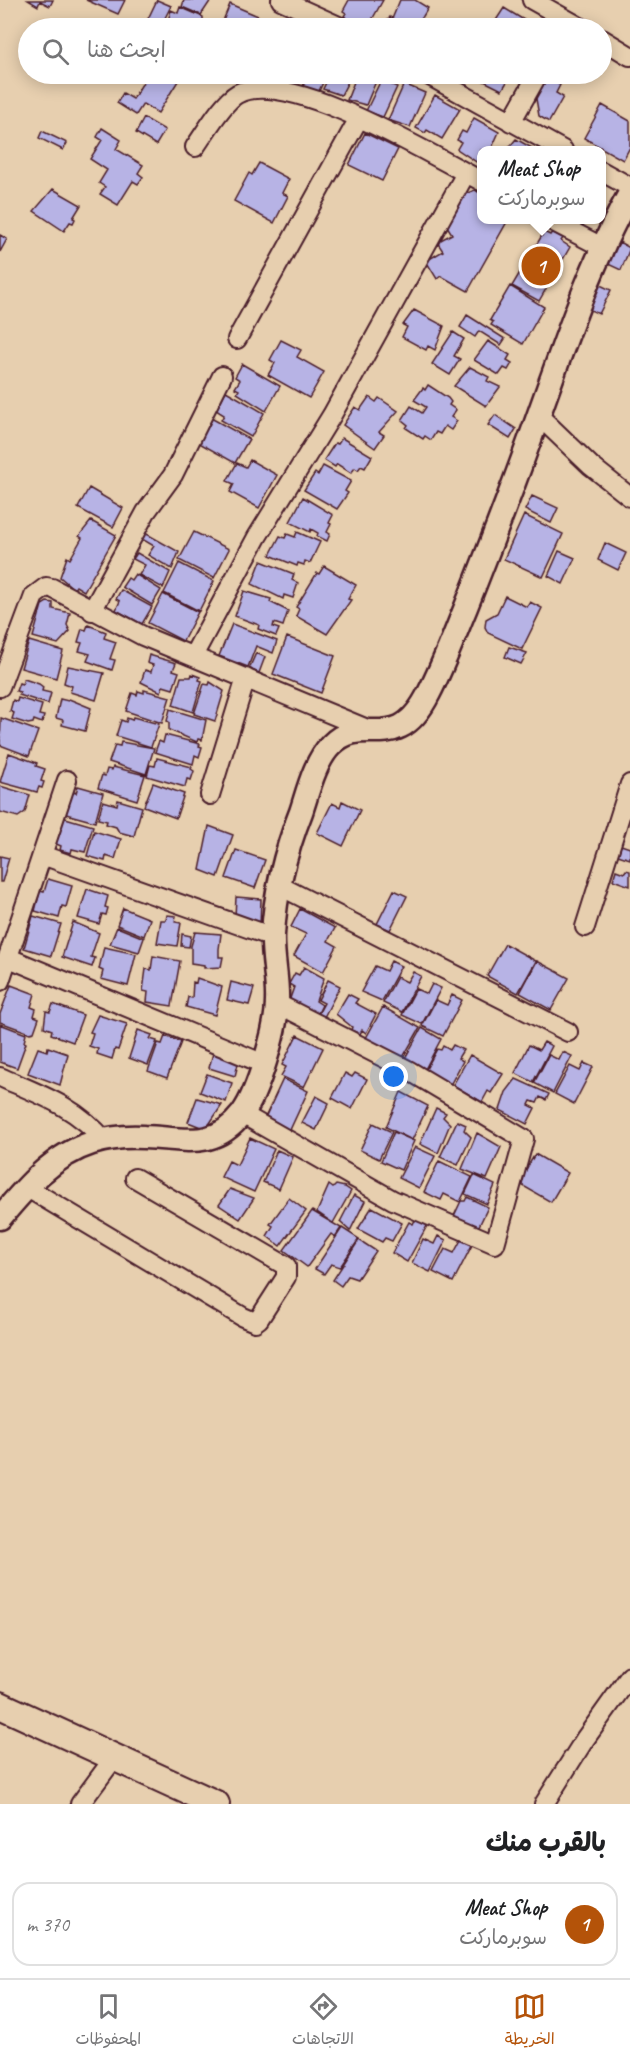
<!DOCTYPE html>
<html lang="ar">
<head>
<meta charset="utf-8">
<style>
  body { margin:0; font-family:Caveat,"Playpen Sans Arabic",sans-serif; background:#f6f6f6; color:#202124; direction:rtl }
  .you { position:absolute; left:394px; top:1077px; width:21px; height:21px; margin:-15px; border:4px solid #fff; border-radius:50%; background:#1a73e8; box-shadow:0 0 0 9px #1a73e833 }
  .badge { display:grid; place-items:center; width:39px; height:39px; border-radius:50%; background:#b45309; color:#fff; font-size:20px; font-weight:700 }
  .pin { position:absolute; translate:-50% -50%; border:3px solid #fff; box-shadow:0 2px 6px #0006 }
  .popup { position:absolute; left:477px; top:146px; width:129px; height:78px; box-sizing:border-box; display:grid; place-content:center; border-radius:12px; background:#fff; filter:drop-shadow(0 2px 4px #0005); font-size:20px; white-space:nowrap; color:#757577 }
  .popup b { font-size:22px; color:#202124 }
  .popup::after { content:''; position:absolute; left:50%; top:100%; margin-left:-12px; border:12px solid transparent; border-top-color:#fff }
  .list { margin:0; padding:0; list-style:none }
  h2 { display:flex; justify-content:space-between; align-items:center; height:78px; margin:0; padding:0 24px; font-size:26px }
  h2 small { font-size:20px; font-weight:400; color:#757577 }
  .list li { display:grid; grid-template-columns:39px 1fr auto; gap:18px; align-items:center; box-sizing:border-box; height:84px; margin:0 12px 12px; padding:0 12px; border:2px solid #e0e0e0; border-radius:18px }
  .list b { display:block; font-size:22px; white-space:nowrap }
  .list p { margin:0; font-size:20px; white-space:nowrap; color:#757577 }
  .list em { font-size:20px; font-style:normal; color:#757577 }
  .icon { flex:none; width:33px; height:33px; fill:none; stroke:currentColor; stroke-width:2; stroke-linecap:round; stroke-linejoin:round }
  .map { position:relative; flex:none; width:630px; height:1804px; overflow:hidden; direction:ltr }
  .search { position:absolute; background:#fff; box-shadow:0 3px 15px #0003; left:18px; right:18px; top:18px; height:66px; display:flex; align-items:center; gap:15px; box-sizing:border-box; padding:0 21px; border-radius:33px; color:#757577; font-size:22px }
  .sheet { height:174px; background:#fff }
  nav { display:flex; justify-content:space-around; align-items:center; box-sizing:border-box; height:84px; border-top:2px solid #e0e0e0; background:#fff; font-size:16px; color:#757577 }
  nav a { display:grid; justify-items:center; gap:3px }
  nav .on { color:#b45309 }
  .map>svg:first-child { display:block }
  .building { fill:#b7b3e5; stroke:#4a1f2b; stroke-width:1.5 }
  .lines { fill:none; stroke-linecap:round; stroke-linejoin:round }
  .minor-casing { stroke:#4a1f2b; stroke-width:22 }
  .tertiary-casing { stroke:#4a1f2b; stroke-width:27 }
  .secondary-casing { stroke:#4a1f2b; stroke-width:30 }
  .minor { stroke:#e7cfaf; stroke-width:18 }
  .tertiary { stroke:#e7cfaf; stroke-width:22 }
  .secondary { stroke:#e7cfaf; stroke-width:26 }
</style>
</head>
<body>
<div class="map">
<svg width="630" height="1804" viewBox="0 0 630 1804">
  <rect width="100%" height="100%" fill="#e7cfaf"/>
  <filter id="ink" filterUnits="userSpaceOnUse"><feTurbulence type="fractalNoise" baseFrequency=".0167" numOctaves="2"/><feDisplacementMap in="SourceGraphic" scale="12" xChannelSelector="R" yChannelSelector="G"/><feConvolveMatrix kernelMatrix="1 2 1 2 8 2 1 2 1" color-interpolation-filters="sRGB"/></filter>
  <g filter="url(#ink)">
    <path class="building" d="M28 0H53L50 6 40 1 38 6Z
      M86 0H125L118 14Z
      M157 0 171 6 160 28 145 25Z
      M184 0H211L201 15 182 7Z
      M349 0H383L369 25 358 26 344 16 346 13 343 11Z
      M400 0H415L428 8 416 28H382L390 17 392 19Z
      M230 4 258 16 253 28H220Z
      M180 7 203 17V28H166L171 10 178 13Z
      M504 8 534 26 533 28H491Z
      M148 74H166L178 81 158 113 143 104 136 115 117 103 123 93 133 99Z
      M269 74H289L287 80Z
      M293 74H327L318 93 303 86 305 82 291 76Z
      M330 74H352L341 95 323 89Z
      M357 74H379L366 105 347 100Z
      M470 74H512L502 90Z
      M545 76 560 85 556 93 563 97 549 122 539 116 535 93Z
      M381 80 397 87 383 117 366 111Z
      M404 84 425 93 410 127 388 120Z
      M435 95 460 109 442 139 427 130 425 133 416 128Z
      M602 105 630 121V147L623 160 584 138Z
      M144 118 165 130 156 145 136 133Z
      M474 118 499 132 491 150H481V165L457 149 461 142 457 140 462 131 466 133Z
      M102 128 121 140 116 149 143 165 138 173 143 177 138 184 133 181 118 205 100 194 105 187 99 183 107 170 90 159 102 140 97 137Z
      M42 131 67 143 63 150 39 138Z
      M365 133 398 149 382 181 349 165Z
      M516 139 532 148 531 150H507Z
      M259 163 289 179 282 193 288 196 274 223 234 201 249 173 252 175Z
      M53 189 81 205 73 218 75 219 73 223 70 222 64 231 34 211Z
      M475 190 481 194V220H508L468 291 441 276 437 279 426 261 443 251 437 242 452 234 447 226 462 195Z
      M544 232 550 235 552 232 563 238 561 241 570 247 539 301 512 286Z
      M0 235 7 239 0 252Z
      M619 242 630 248 621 270 608 264Z
      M598 284 611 290 599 314 586 308Z
      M510 286 544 307 523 344 491 325 493 322 490 320Z
      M414 310 444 326 435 350 428 346 426 350 402 337 407 327 403 325Z
      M467 315 505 339 501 345 479 331 475 337 460 327Z
      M453 332 464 339 454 356 460 359 450 375 432 364Z
      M281 340 301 350 297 357 324 372 309 398 268 375 275 363 270 360Z
      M488 341 510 355 507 360 512 363 508 370 504 368 499 375 474 360Z
      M242 364 280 386 266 411 237 393 239 390 235 388 240 380 235 377Z
      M470 367 489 377 487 381 500 387 486 406 454 386Z
      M428 385 448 398 451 402 449 405 456 410 451 417 457 421 451 430 445 426 440 434 436 432 431 440 425 436 423 439 406 428 408 425 402 420 411 406 422 413 426 407 414 400 423 388 425 390Z
      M226 391 264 413 251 437 221 420 224 415 216 410Z
      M369 397 376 402 379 398 398 411 379 432 384 435 375 448 343 425 355 407 360 410Z
      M495 415 516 429 510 439 488 425Z
      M211 418 249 439 235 463 194 440Z
      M342 438 372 456 365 468 361 466 358 470 355 468 351 473 337 464 335 467 324 460 335 443 338 444Z
      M250 460 277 475 259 508 230 492 234 484 227 481 237 463 246 467Z
      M323 466 351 481 345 491 348 493 337 509 304 490 315 473 318 475Z
      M89 488 123 508 113 527 78 508Z
      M532 496 558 508 551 523 525 510Z
      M303 497 333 515 329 523 331 524 327 532 330 534 327 541 317 536 318 533 311 529 310 532 290 522Z
      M524 515 563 534 543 577 504 559Z
      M91 521 116 535 84 591 76 586 74 589 60 577 67 557 70 559 82 538 79 536Z
      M194 532 229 549 214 578 179 560Z
      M297 532 320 542 310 563 305 561 304 565 298 563 297 566 270 555 280 536 285 538 287 534 295 537Z
      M145 533 179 552 172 569 148 555 154 546 142 539Z
      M605 543 626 553 618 570 598 560Z
      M559 551 575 558 563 584 548 576Z
      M137 553 170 572 163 588 139 575 145 565 133 559Z
      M261 561 294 574 292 580 298 583 293 598 284 595 283 599 252 584Z
      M179 563 214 581 199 611 164 593Z
      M324 566 356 585 348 599 351 600 327 634 296 616 299 609 296 607 317 573 319 574Z
      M135 574 161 590 152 605 122 587 128 578 131 580Z
      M121 590 152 607 142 624 116 610 120 601 116 599Z
      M244 591 271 599 270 602 288 611 283 626 274 623 273 627 279 629 276 636 258 629 259 625 235 616Z
      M163 594 198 612 183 641 148 623Z
      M505 596 527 607 530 602 542 608 522 649 488 633 485 627 486 619 497 613Z
      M47 602 53 603V609L70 613 67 625 70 631 58 644 33 637 42 605Z
      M232 624 277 641 273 653 256 646 248 667 219 656Z
      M88 625 106 632 104 638 116 642 110 659 115 660 112 670 87 661 90 654 79 651 82 643 78 642 82 629 86 630Z
      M287 637 335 656 321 693 273 674Z
      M29 641 63 651 56 678 21 668Z
      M509 647 527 653 521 664 505 657Z
      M256 653 265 657 259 673 249 669Z
      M149 655 176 663 173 670 179 672 173 689 163 686 161 692 141 682 145 670 151 672 153 665 147 663Z
      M68 666 104 673 96 700 70 692 72 686 64 683Z
      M192 674 200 677 199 680 202 681 193 712 173 705 181 677H191Z
      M24 679 39 684 43 687 42 691 51 693 48 704 19 695 20 692 16 691 19 683 22 684Z
      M210 682 224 691 215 721 194 714 204 684 209 685Z
      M144 690 170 697 162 723 126 711 132 693 137 695 138 691 144 693Z
      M18 698 42 705 39 715 44 716 42 723 34 720 33 723 28 724 12 719 14 713 10 711 13 700 17 702Z
      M60 699 68 701 69 699 91 708 85 731 62 725 63 720 56 718Z
      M170 709 206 720 202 740 198 739 197 742 169 730V722L167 721Z
      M133 717 159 724 151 747 116 736 121 720 126 722 127 718 132 720Z
      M1 718 38 731 29 756 0 745Z
      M165 735 200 744 199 746 202 747 199 757 195 755 193 764 155 752 159 741 163 743Z
      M121 742 154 748 146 774 109 762 115 745 120 746Z
      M9 753 37 763 36 766 45 769 41 781 44 782 42 788 39 787 37 792 0 782Z
      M157 758 192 767 191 769 194 771 191 780 187 779 185 787 147 776 150 765 155 766Z
      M113 767 145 775 137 800 98 788 102 775 105 776 107 769 112 770Z
      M153 783 184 794 176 818 144 806Z
      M0 786 30 795 25 812 18 817 0 812Z
      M78 786 103 793 95 822 66 814 67 809 63 808 70 791 76 793Z
      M118 800 142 807 134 836 119 832 116 827 106 824 107 821 98 819 103 801 117 805Z
      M342 801 360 810 343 846 317 833 332 803 340 807Z
      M62 817 93 826 85 852 72 849 71 853 60 850 61 846 54 843Z
      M209 826 233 835 218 877 200 870Z
      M94 831 121 839 115 859 106 856 105 861 87 856Z
      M621 845 630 848V859L618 855Z
      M236 850 265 860 255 888 226 878Z
      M0 856 9 858 2 882H0Z
      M616 870 624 873 626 870 630 871V886L613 880Z
      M48 879 72 886 66 907 62 906 59 918 35 911 40 891 44 892Z
      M87 889 108 896 105 907 108 908 106 915 102 914 99 924 78 918Z
      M394 890 407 896 390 930 377 924Z
      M236 897 261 899 260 926 235 917Z
      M123 908 150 919 144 936 117 925Z
      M300 909 335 928 328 941 337 946 323 972 294 956 306 934 291 927Z
      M167 915 176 916 175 922 181 923 177 946 157 943 161 920H166Z
      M33 916 61 924 51 956 24 948Z
      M73 922 99 933 91 957 95 958 92 967 62 957Z
      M117 927 144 938 139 952 110 944Z
      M195 932 221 934 219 949V957H223L221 967 204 968V965L191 963V946Z
      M182 934 191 936 189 947 181 946Z
      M505 944 536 961 518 993 487 976Z
      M104 947 136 954 128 986 101 979 103 971 99 969Z
      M153 956 180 961 172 1006 147 1002 148 992 143 991 146 969 151 970Z
      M391 961 401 966 382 1001 361 992 375 966 386 971Z
      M537 961 569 978 551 1010 520 993Z
      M304 967 324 978 316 1001 322 1005 314 1021 287 1007 294 987 289 984 295 973 299 975Z
      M413 972 421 976 402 1012 383 1003 397 977 407 982Z
      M197 978 222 987 215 1015 186 1007 188 997 192 998 193 982 196 983Z
      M328 980 340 986 323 1019 317 1016 324 1003 318 1000Z
      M231 982 254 988 249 1005 227 1000Z
      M432 984 441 988 422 1024 402 1015 416 989 427 994Z
      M11 985 35 994 31 1007 36 1009 34 1016 39 1018 34 1032 30 1033 0 1022V1014Z
      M348 994 358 999 355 1003 376 1014 366 1033 362 1030 360 1034 351 1030 352 1027 336 1014Z
      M452 995 462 1000 443 1036 422 1026 436 1000 447 1005Z
      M53 1004 83 1015 73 1042 51 1034 52 1030 44 1027 46 1011 50 1012Z
      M383 1007 420 1028 402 1059 366 1038Z
      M98 1015 127 1024 118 1050 115 1049 112 1059 97 1054 98 1049 89 1046 93 1033 90 1032Z
      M0 1024 26 1034 24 1042 26 1043 17 1068 0 1062Z
      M422 1028 441 1039 424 1071 404 1060Z
      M138 1030 152 1035 150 1039 157 1041 148 1065 129 1058Z
      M297 1035 323 1048 304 1087 281 1076 286 1067 282 1065Z
      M165 1036 181 1042 167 1078 148 1071 158 1043 162 1044Z
      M544 1042 552 1046 533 1082 515 1073 529 1045 539 1050Z
      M453 1045 463 1050 458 1058 463 1061 450 1085 425 1071 437 1049 441 1050 443 1046 450 1050Z
      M48 1047 68 1054 60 1085 28 1073 38 1048 47 1051Z
      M563 1052 572 1056 553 1093 534 1083 549 1055 559 1060Z
      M213 1053 239 1060 235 1076 209 1068Z
      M470 1055 503 1074 491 1093 488 1091 482 1102 453 1085Z
      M584 1063 593 1067 574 1104 555 1094 570 1066 580 1071Z
      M345 1073 352 1077 355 1073 367 1079 352 1109 332 1098Z
      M207 1074 232 1083 226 1102 200 1092Z
      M283 1079 308 1091 289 1132 264 1120Z
      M516 1079 549 1094 546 1100 540 1097 537 1103 531 1101 529 1105 535 1108 527 1124 500 1110 506 1092Z
      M401 1092 428 1106 412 1140 386 1127Z
      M316 1096 329 1103 316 1130 302 1123Z
      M197 1098 222 1105 206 1129 188 1122Z
      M436 1108 446 1113 443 1117 450 1124 438 1153 420 1144Z
      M457 1121 466 1125 464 1130 471 1137 458 1165 440 1157Z
      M373 1123 392 1132 379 1159 360 1150Z
      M394 1132 414 1141 401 1170 381 1161Z
      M477 1133 501 1147 487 1179 462 1169Z
      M250 1138 274 1149 254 1192 221 1177 229 1161 237 1165Z
      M415 1147 435 1156 419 1188 399 1178Z
      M277 1150 293 1157 279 1189 263 1182Z
      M535 1154 568 1173 551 1202 518 1183Z
      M439 1161 472 1177 460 1202 444 1194 441 1200 424 1192Z
      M474 1175 495 1185 487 1204 465 1194Z
      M329 1185 333 1188 336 1185 345 1187 351 1191 333 1223 317 1212Z
      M230 1189 254 1198 240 1219 219 1205Z
      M354 1195 365 1201 350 1231 340 1222Z
      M467 1197 488 1207 478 1228 454 1216 461 1201H465Z
      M289 1198 306 1211 280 1246 267 1236 273 1226 270 1224Z
      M372 1207 402 1223 392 1241 385 1238 382 1242 358 1229Z
      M312 1211 341 1228 335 1237 331 1234 307 1267 284 1250Z
      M416 1218 428 1224 407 1262 392 1253 409 1222 413 1224Z
      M342 1228 359 1239 340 1267 331 1264 324 1274 315 1269Z
      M438 1236 446 1240 430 1272 412 1263 423 1239 434 1244Z
      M359 1240 376 1251 357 1279 348 1276 341 1286 333 1280Z
      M461 1240 472 1245 453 1282 433 1272 445 1249 454 1253Z"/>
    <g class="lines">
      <defs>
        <path id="minor" d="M281 0 343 28
          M532 0 582 28
          M602 39 630 56
          M426 74 563 150
          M511 122 538 74
          M195 147C205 133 223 102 237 94 287 67 433 156 481 181
          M601 171 630 187
          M550 220 602 247
          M237 339 359 118
          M539 416 591 466 630 497
          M92 611 146 512 173 475 222 376
          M193 656 257 537 332 415 466 173
          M0 687 34 596 46 587 52 588 143 636 372 731
          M210 795 246 678
          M42 855 273 937
          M280 886 568 1032
          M585 927 630 784
          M9 958 264 1064
          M0 981 67 780
          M0 1077C41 1095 75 1106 105 1141
          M242 1114 393 1200 495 1244 524 1139 408 1070 278 1004
          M26 1187 243 1317 255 1322 259 1319 286 1277V1266L135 1178
          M80 1804 114 1758
          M544 1804 585 1739 630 1676"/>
        <path id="tertiary" d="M0 1218C25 1188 53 1155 92 1143 108 1138 127 1136 144 1137 184 1138 213 1151 242 1114 258 1093 277 1028 277 1001 278 979 272 957 273 935 275 894 286 850 301 812 308 791 315 761 331 745 364 711 396 759 429 693 443 666 454 636 466 607 491 544 516 479 539 414 566 339 591 263 630 193"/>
        <path id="secondary" d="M0 1705 216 1804"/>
      </defs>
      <use href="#minor" class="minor-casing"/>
      <use href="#tertiary" class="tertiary-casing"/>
      <use href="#secondary" class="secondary-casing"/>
      <use href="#minor" class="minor"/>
      <use href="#tertiary" class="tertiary"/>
      <use href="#secondary" class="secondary"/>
    </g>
  </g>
</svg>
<div class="you"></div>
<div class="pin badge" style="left:541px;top:266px">1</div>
<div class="popup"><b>Meat Shop</b>سوبرماركت</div>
<div class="search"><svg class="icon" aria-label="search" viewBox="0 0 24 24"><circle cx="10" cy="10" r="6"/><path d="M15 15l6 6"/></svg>ابحث هنا</div>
</div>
<section class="sheet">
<h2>بالقرب منك<small></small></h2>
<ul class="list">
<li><span class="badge">1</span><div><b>Meat Shop</b><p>سوبرماركت</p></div><em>370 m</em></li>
</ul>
</section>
<nav>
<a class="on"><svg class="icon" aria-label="map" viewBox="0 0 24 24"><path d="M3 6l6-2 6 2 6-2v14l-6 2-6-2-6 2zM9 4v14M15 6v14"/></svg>الخريطة</a>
<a><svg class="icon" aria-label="directions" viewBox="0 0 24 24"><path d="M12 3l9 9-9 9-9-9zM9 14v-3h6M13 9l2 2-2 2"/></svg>الاتجاهات</a>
<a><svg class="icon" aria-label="saved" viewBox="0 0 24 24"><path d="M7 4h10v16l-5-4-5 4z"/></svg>المحفوظات</a>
</nav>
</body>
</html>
